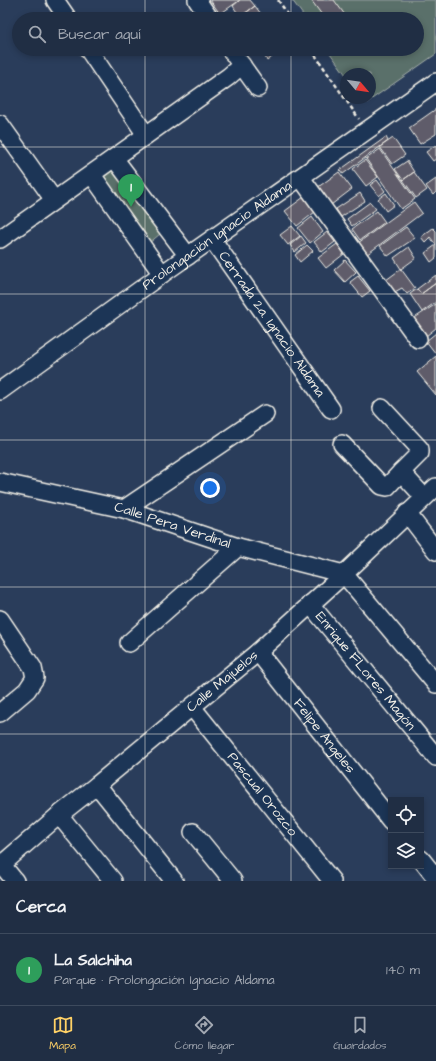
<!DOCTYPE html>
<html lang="es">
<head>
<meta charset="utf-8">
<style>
  body { margin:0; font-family:"Architects Daughter",sans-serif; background:#28364b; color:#f1f3f6 }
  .controls { position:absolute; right:12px; bottom:12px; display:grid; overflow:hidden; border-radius:0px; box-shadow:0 2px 6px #0003 }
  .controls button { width:36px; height:36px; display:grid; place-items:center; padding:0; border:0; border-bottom:1px solid #3d4a5d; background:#202e44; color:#f1f3f6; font:20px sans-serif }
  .compass { position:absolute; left:340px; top:68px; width:36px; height:36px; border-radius:50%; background:#202e44; box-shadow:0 2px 6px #0003; rotate:119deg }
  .you { position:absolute; left:210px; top:488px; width:14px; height:14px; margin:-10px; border:3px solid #fff; border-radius:50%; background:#1a73e8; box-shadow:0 0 0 6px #1a73e833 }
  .badge { display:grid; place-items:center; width:26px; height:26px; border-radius:50%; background:#ffd166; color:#fff; font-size:13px; font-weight:700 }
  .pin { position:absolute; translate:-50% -33px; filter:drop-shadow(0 1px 2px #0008) }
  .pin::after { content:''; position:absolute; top:21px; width:14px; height:12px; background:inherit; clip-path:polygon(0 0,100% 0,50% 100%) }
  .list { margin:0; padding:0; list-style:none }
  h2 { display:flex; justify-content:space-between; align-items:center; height:52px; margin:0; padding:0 16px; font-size:17px }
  h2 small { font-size:13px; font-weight:400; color:#a2a8b2 }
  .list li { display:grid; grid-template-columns:26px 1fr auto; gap:12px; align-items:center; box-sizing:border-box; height:72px; padding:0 16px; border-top:1px solid #3d4a5d }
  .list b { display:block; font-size:15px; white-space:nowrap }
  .list p { margin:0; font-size:13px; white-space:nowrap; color:#a2a8b2 }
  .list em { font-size:13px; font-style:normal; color:#a2a8b2 }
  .icon { flex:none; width:22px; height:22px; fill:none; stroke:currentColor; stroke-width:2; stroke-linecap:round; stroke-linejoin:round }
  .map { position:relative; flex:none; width:436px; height:881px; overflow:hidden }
  .search { position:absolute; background:#202e44; box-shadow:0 2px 6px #0003; left:12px; right:12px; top:12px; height:44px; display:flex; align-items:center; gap:10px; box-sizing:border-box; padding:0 14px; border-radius:22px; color:#a2a8b2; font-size:15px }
  .sheet { height:124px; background:#202e44 }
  nav { display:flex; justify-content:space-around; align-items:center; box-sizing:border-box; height:56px; border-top:1px solid #3d4a5d; background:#202e44; font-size:11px; color:#a2a8b2 }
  nav a { display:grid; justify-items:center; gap:2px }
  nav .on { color:#ffd166 }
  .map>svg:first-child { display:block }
  .green { fill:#5a6f6b; stroke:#a7b0aa }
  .building { fill:#5f5c6a; stroke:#f4f1e8 }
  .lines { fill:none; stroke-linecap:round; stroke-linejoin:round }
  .minor-casing { stroke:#f4f1e8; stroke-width:20 }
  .path { stroke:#f4f1e8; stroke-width:2.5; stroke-dasharray:4 3; stroke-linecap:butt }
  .minor { stroke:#1d3557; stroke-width:17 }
  .grid { fill:none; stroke:#f4f1e8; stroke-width:1; stroke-opacity:0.55 }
  .labels { text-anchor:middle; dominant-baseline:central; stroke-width:4; stroke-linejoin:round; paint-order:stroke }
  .street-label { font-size:14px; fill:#f4f1e8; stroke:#1d3557 }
</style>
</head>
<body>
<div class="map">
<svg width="436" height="881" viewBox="0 0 436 881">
  <rect width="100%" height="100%" fill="#2a3d5b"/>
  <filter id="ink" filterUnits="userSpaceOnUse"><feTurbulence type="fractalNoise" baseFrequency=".025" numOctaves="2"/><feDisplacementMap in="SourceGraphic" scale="8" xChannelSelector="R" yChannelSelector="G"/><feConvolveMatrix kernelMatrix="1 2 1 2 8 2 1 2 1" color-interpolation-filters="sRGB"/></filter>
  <g filter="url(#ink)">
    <path class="green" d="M292 0H436V54L366 103 363 98H370V74L346 75 327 49H417V19H306Z
      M110 170 115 173 160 234 148 244 102 179 103 174Z"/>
    <path class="building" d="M210 0H240L220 14Z
      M240 0H250L255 6 240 17 233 6Z
      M311 0H334L348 19H325Z
      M255 6 265 19H242L240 17Z
      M262 49H282L267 61Z
      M436 109V134L420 144 409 128Z
      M386 137 388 141 343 174 340 170Z
      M393 138 405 155 392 164 380 147Z
      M436 145V159L433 161 426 152Z
      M380 149 415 199 401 209 366 159Z
      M365 160 378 177 366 186 353 169Z
      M407 161 414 172 403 180 395 169Z
      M339 172 352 189 327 208 314 190Z
      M414 172 427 190 416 198 403 180Z
      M436 179V192L433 195 426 186Z
      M377 180 385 191 379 196 370 185Z
      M360 193 365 201 341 217 336 209Z
      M386 193 394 205 386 211 378 199Z
      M304 197 315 212 297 226 285 211Z
      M370 202 376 209 352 226 347 219Z
      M414 202 422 213 366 255 358 243Z
      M377 211 385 222 360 240 352 229Z
      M312 217 323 232 310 243 298 228Z
      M292 226 300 236 288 245 280 235Z
      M406 227 415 238 388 256 380 246Z
      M433 228 436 231V245L430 237 425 242 421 237Z
      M327 232 335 242 322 252 314 242Z
      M301 236 306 243 295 252 290 245Z
      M337 244 344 254 326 268 318 258Z
      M307 245 313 251 300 262 295 255Z
      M436 245V258L431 262 425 253Z
      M409 247 416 258 401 269 394 258Z
      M345 260 356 272 345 282 334 270Z
      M401 269 415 288 407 294 402 288 391 294 382 283Z
      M436 275V283L421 294 417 289Z
      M358 276 370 291 362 297 350 282Z
      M436 283V302L422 312 410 294 417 289 421 294Z
      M436 304V328L426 336 413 319Z
      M436 333V354L426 341Z
      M436 356V395L417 372Z"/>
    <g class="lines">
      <defs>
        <g id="minor">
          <path d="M55 0 68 19"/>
          <path d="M197 0 210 19"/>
          <path d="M88 49 146 135"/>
          <path d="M230 49 258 88"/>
          <path d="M0 124 54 200"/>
          <path d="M114 158 188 256"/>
          <path d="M92 175 162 274"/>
          <path d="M301 178 418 339"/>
          <path d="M0 239C76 185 152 131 228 77L242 65"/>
          <path id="s1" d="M212 239 331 409"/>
          <path id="s2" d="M0 391 162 274 436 82"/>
          <path d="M382 408 420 449V453L401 472"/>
          <path d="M342 444 382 486 387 487 401 472 424 497"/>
          <path id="s3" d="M0 482 124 509 238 547 344 574 436 684"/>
          <path d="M124 509 265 414"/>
          <path d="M407 513 436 551"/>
          <path id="s4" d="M310 604 436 757"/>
          <path d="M0 619 33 668 35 678 27 690 0 713"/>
          <path d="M129 643 238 547"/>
          <path id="s5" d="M258 652 391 821"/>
          <path id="s6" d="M192 707 332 881"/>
          <path d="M97 785 174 881"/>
          <path d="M59 815 113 881"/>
          <path d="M193 832 233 881"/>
          <path d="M421 859 436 878"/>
          <path d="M2 865 15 881"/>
          <path id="s7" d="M0 866 59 815 97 785 258 652 344 574 436 487"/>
        </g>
      </defs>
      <use href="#minor" class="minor-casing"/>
      <path class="path" d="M278 0 291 19
        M311 49 359 119"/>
      <use href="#minor" class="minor"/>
    </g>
  </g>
  <path class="grid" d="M145 0V19M291 0V19M145 49V881M291 49V881M0 147H436M0 294H436M0 440H436M0 587H436M0 734H436"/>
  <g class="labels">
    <g class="street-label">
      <text stroke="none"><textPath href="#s2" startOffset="267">Prolongación Ignacio Aldama</textPath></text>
      <text stroke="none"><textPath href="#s1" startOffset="104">Cerrada 2a. Ignacio Aldama</textPath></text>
      <text stroke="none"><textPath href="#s3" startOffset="178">Calle Pera Verdinal</textPath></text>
      <text stroke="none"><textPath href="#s4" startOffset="87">Enrique FLores Magón</textPath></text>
      <text stroke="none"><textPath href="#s7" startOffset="289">Calle Majuelos</textPath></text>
      <text stroke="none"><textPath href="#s5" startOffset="107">Felipe Angeles</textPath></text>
      <text stroke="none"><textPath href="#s6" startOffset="112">Pascual Orozco</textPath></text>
    </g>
  </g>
</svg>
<div class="controls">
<button><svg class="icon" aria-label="locate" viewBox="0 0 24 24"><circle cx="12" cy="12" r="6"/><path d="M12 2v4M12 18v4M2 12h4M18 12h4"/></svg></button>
<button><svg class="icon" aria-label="layers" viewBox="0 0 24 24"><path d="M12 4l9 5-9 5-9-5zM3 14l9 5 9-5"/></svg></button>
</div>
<svg class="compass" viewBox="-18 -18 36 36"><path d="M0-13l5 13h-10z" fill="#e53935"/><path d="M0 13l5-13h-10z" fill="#a2a8b2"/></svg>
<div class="you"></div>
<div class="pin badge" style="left:131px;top:207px;background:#2e9e5b">1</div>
<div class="search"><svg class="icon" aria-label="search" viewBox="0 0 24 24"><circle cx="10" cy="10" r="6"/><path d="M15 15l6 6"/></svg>Buscar aquí</div>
</div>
<section class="sheet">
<h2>Cerca<small></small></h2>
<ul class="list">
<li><span class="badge" style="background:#2e9e5b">1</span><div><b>La Salchiha</b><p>Parque · Prolongación Ignacio Aldama</p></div><em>140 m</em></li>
</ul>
</section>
<nav>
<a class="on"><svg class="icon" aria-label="map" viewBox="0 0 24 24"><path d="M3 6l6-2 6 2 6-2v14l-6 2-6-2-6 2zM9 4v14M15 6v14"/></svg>Mapa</a>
<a><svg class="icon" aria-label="directions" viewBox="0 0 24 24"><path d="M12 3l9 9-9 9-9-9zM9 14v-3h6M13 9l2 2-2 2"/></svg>Cómo llegar</a>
<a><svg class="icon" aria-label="saved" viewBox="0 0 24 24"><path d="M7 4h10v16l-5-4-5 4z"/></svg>Guardados</a>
</nav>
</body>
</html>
